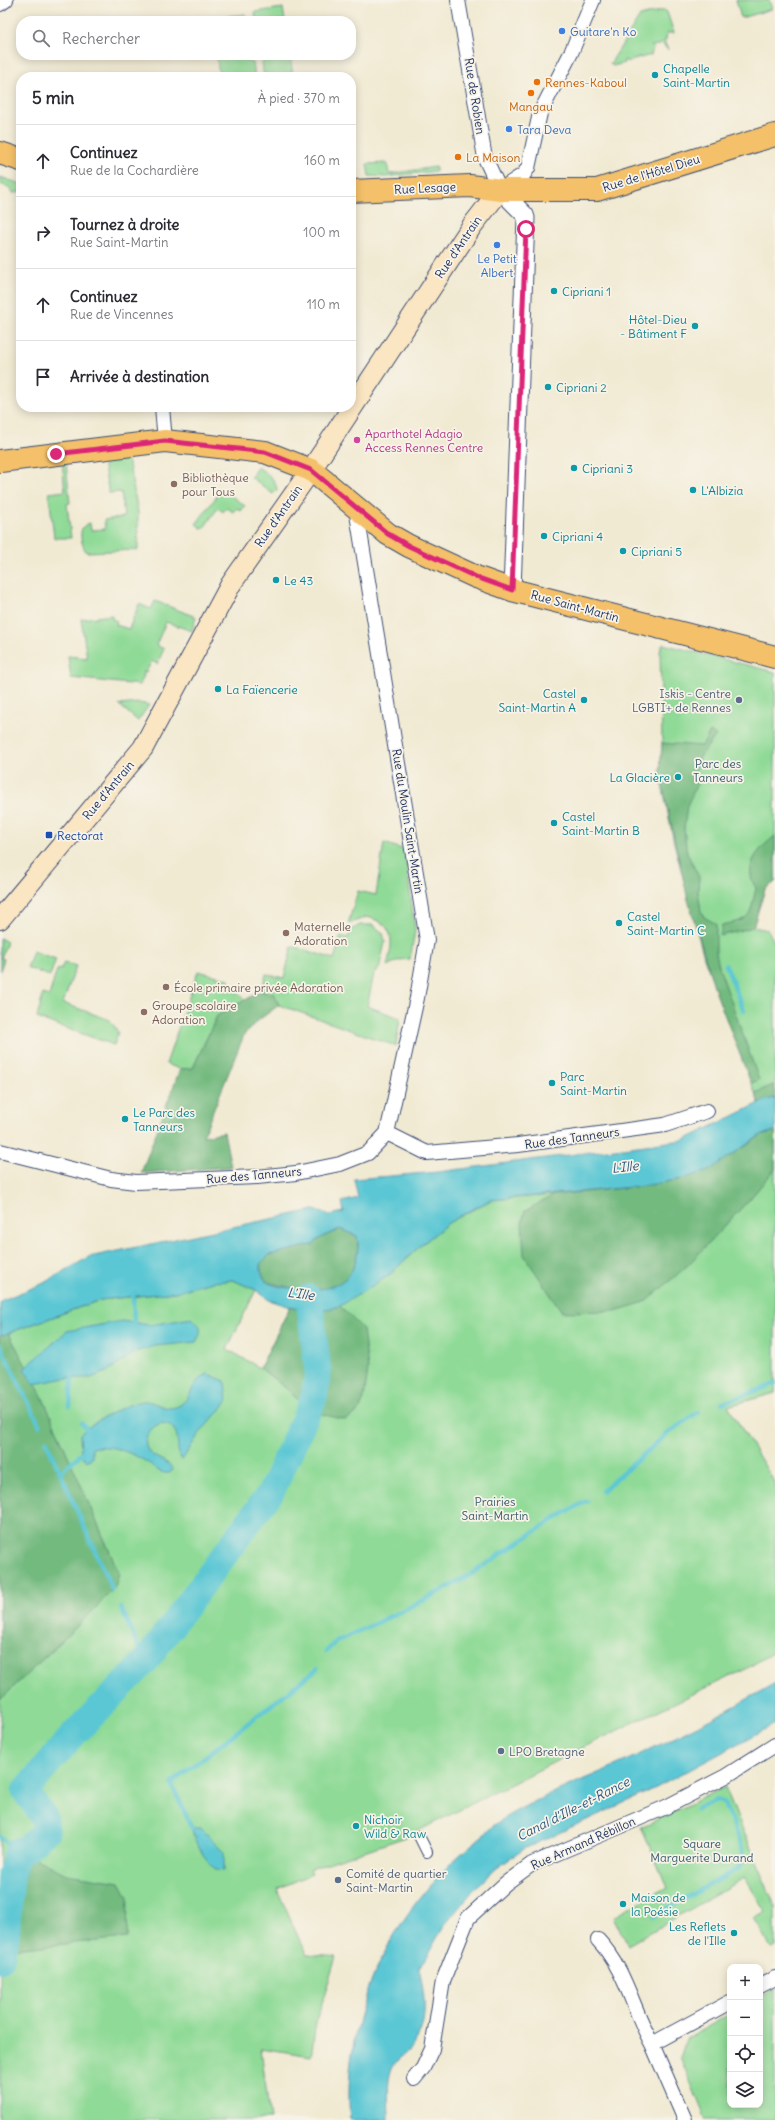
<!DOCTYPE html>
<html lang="fr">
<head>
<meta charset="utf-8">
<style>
  body { margin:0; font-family:Delius,sans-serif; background:#f7f7f7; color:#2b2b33 }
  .controls { position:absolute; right:12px; bottom:12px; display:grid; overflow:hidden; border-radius:8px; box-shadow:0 2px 10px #0003 }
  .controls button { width:36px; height:36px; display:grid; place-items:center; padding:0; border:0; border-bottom:1px solid #e1e1e2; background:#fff; color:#2b2b33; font:20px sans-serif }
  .stop { position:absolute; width:12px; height:12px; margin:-9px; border:3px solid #db2777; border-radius:50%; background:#fff }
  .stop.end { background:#db2777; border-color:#fff; box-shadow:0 1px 4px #0008 }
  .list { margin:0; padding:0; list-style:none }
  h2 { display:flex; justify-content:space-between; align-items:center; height:52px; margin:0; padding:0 16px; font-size:17px }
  h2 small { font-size:13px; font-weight:400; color:#7c7c81 }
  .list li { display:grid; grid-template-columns:26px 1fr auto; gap:12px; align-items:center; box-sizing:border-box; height:72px; padding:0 16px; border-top:1px solid #e1e1e2 }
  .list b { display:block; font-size:15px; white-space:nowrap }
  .list p { margin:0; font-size:13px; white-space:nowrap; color:#7c7c81 }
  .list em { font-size:13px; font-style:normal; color:#7c7c81 }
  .icon { flex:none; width:22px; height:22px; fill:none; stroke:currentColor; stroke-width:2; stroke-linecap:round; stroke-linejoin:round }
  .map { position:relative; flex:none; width:775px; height:2120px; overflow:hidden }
  .search { position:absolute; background:#fff; box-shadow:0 2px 10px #0003; left:16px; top:16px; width:340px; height:44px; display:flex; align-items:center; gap:10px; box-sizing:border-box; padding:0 14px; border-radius:16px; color:#7c7c81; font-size:15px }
  .panel { position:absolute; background:#fff; box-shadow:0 2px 10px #0003; left:16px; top:72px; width:340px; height:340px; border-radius:16px }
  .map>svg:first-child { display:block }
  .green { fill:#8fda96; stroke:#55847a }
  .forest { fill:#73ba7f; stroke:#47746e }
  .water { fill:#5bc7d4; stroke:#3b7b99; fill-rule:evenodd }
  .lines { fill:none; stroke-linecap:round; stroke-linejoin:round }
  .stream { stroke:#5bc7d4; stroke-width:4.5 }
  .river { stroke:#5bc7d4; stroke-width:27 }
  .pedestrian-casing { stroke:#3b4b70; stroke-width:12 }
  .minor-casing { stroke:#3b4b70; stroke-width:16 }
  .tertiary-casing { stroke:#3b4b70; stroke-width:19 }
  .secondary-casing { stroke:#3b4b70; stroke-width:22 }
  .primary-casing { stroke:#3b4b70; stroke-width:24 }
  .pedestrian { stroke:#fff; stroke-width:10 }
  .minor { stroke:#fff; stroke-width:14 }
  .tertiary { stroke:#fff; stroke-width:17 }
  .secondary { stroke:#fbe6c3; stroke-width:20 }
  .primary { stroke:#f4c16a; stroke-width:22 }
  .route { stroke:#db2777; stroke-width:5 }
  .shop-dot { fill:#3f7fe0; stroke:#f7f3e8; stroke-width:1.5 }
  .culture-dot { fill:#0f9aa8; stroke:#f7f3e8; stroke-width:1.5 }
  .food-dot { fill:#e8710a; stroke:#f7f3e8; stroke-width:1.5 }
  .hotel-dot { fill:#d1479c; stroke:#f7f3e8; stroke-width:1.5 }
  .education-dot { fill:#8d6e63; stroke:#f7f3e8; stroke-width:1.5 }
  .service-dot { fill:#5c6f8a; stroke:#f7f3e8; stroke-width:1.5 }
  .transit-dot { fill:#1a4fb4; stroke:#f7f3e8; stroke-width:1.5 }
  .labels { text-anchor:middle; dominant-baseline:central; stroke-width:3.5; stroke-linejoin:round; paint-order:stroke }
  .shop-label { font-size:12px; fill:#366cbe; stroke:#f7f3e8; text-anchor:start }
  .culture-label { font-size:12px; fill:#0d838f; stroke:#f7f3e8; text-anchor:start }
  .food-label { font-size:12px; fill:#c56008; stroke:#f7f3e8; text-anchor:start }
  .street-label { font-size:12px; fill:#1b2f5e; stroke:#f7f3e8 }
  .hotel-label { font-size:12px; fill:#b23c85; stroke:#f7f3e8; text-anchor:start }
  .education-label { font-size:12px; fill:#785e54; stroke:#f7f3e8; text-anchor:start }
  .service-label { font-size:12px; fill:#4e5e75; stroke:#f7f3e8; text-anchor:start }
  .park-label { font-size:12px; fill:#385a6c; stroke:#f7f3e8 }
  .transit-label { font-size:12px; fill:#164399; stroke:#f7f3e8; text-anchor:start }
  .water-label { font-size:13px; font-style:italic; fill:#2b557c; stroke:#f7f3e8 }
</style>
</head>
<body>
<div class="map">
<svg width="775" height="2120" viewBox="0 0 775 2120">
  <rect width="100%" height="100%" fill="#f7f3e8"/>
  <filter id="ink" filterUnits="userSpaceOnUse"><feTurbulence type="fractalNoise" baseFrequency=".025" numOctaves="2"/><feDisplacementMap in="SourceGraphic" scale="8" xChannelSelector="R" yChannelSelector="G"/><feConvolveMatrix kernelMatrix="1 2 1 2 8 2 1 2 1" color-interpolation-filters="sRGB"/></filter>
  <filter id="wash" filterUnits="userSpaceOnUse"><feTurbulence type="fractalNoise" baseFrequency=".012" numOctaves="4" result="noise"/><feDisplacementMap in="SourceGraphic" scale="16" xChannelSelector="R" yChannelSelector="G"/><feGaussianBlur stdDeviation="0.9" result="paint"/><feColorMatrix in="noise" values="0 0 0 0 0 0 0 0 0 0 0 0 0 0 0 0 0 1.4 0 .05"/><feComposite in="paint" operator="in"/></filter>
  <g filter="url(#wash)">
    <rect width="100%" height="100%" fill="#f1ead3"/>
    <path class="green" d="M736 0H769L772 9 741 18Z
      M283 8 285 21H256L255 12Z
      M664 10 667 12 674 33H667L666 40 664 41 668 50 661 43 660 45 651 46 653 48 651 55 640 58 639 56 638 58 627 62 626 60H624V63L613 66 610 64 640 16Z
      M245 14 246 21H211V18Z
      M241 55 246 60 253 63 255 77H219L217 58Z
      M270 55H290L293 76 264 77 262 62Z
      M387 163 389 174 436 167V171L386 177 369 176 367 164Z
      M0 177 21 184V192L13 193 8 187 0 184Z
      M127 454 138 512V550L86 552C81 543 76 526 90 523L91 530 105 529 104 520 124 517 121 492 109 493 102 458Z
      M62 462H66L70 503 67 504 71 538H54L49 493 65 491Z
      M257 467C266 472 276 479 277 490L273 494 251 477Z
      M222 489 245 506 241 511 237 508 233 512 227 508 223 512 218 508 203 529 196 524Z
      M155 601 196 617 192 631 166 622 156 645 164 649 157 664 152 661 146 672 143 671 144 675 140 685 71 678 68 656 87 658 81 619 112 615V619L117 621 116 625 129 629 139 604 151 609Z
      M663 644 775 672V882L765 889 753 927 768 930 775 944V1098L759 1103 704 958 674 843 660 774 662 743 660 651Z
      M139 703 149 705 138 721 119 705Z
      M384 843 405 850 415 931 410 959 399 960 387 966C393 942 396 924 367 917L348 924 358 891 376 895Z
      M360 925H373L383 933 385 942 379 969 374 974 367 1006 400 1018 396 1046 279 1005 274 994 261 991 266 974 284 978 292 946 334 959 341 936 348 938 351 930Z
      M0 938 7 942 1 958 4 959 0 971Z
      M33 951 56 959 50 976 27 968Z
      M64 962 76 966 63 1003 110 1020 118 1032 114 1045 37 1018 43 994 49 996 57 970 61 969Z
      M198 971 229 979 230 986 246 1000 217 1016 193 1068 180 1069 166 1064Z
      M775 1131V1393L728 1406 775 1483V1651L746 1669 632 1723 406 1837 310 1869 312 1874 277 1889 299 1939 308 1954 336 1957 316 2023 311 2056 261 2048 270 2120H0V1336L100 1300 175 1292 212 1282 233 1280 256 1290 227 1349 260 1368 290 1307 310 1313 388 1276 420 1246 448 1223 491 1200 554 1195Z
      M725 1787 775 1906V1946L771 1948 753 1918 765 1911 745 1878 628 1945 613 1917 667 1887 641 1827Z
      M775 1989V2120H706L680 2057 686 2039 730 2014V2105H760V1997Z"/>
    <path class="forest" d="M710 732 716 735 700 757 695 771 697 784 687 806 684 829 687 853 699 877 698 891 701 911 704 917 716 924V954L720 970 759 1080 751 1083 716 993 688 900 660 774 662 743 702 746Z
      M775 836V882L765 889 753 927 720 936 722 925C752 919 749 918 756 888 742 867 757 850 775 836Z
      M261 991 274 994 279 1005 256 1022 244 1035 203 1136 224 1132 231 1167 141 1173 180 1069 193 1068 217 1016Z
      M775 1084V1098L759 1103 755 1093Z
      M775 1131V1169L749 1200 688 1265 655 1294 645 1302 615 1311 562 1312 524 1255 522 1222 525 1211 554 1195 643 1186 682 1179 743 1148 761 1135Z
      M341 1229 357 1236C359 1246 358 1252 355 1262 345 1300 294 1290 267 1282L261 1273 260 1264 269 1255 312 1245 322 1237Z
      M340 1306 363 1329 368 1369 364 1399 359 1411 346 1420 317 1413 322 1402 327 1376V1358L320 1329 324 1310Z
      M290 1307 300 1309 302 1330 311 1359 310 1386 304 1406 288 1390 260 1368Z
      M8 1332 42 1396 119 1573 115 1587 90 1614 0 1700V1336Z
      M32 1857 66 1874 120 1882 128 1897 127 1938 13 1949 26 1864Z"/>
    <path class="water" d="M775 1098V1131L761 1135 708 1171 682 1179 643 1186 490 1200 448 1223 420 1246 388 1276 340 1306 324 1310 310 1313 269 1300 256 1290 233 1280 212 1282 175 1292 100 1300 0 1336V1301L42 1284 89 1257 314 1210 329 1215 344 1212 342 1202 358 1198 354 1179 438 1172 684 1140 766 1100ZM340 1229 357 1236C359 1245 358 1250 356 1260 348 1289 320 1292 293 1288 286 1288 272 1286 266 1281 262 1277 261 1270 260 1264L269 1255 312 1245 322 1237Z
      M192 1318 200 1326V1334L196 1342 155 1346 138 1351 106 1372 91 1378H66L34 1384 24 1369 67 1331 122 1321 150 1325Z
      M208 1374 225 1381 227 1402 199 1434 182 1460C175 1451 180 1440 175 1431 165 1413 143 1430 146 1446 149 1460 168 1458 173 1470L169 1473C161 1474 156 1469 150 1464 134 1454 111 1443 92 1448V1458L87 1461 81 1454 80 1434C88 1425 132 1400 145 1401 157 1402 168 1413 180 1405 194 1396 190 1381 208 1374Z
      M775 1683V1724L656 1788 524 1849 497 1868 476 1887 443 1927 425 1960 419 1967C424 1994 430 2021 413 2045 408 2053 396 2059 392 2068 386 2082 389 2105 389 2120H350C341 2013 392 1909 475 1842 486 1833 496 1822 509 1815 544 1795 583 1780 619 1764 673 1739 725 1713 775 1683Z
      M192 1828H201L224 1852V1871L216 1870C205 1858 194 1845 192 1828Z"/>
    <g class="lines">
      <path class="stream" d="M726 965 744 1011
        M133 1295 134 1323
        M0 1345 40 1426
        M722 1403 775 1384
        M70 1406 72 1379
        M82 1423 86 1428
        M46 1441 112 1589
        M60 1472 81 1454
        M602 1491 667 1434 698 1412
        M121 1608 145 1662
        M326 1652 334 1643C377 1622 423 1603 464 1578 506 1553 544 1522 587 1501
        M192 1828 172 1785 174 1781 317 1669
        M0 1837 18 1851
        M654 1916 739 1868C750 1851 731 1821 724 1803L717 1800 696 1809
        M0 1937 6 1938"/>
      <path class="river" d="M0 1959 6 1938 11 1875 18 1851 26 1849 46 1831 44 1817 25 1791 74 1734 145 1662 271 1492 314 1398 318 1372 309 1298"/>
    </g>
  </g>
  <g filter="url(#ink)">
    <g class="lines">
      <defs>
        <path id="pedestrian" d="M419 1836 427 1852"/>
        <path id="minor" d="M458 0 485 158 500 190 524 174 528 168 540 113 571 53 593 0
          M0 4 6 0
          M162 407 165 441
          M356 508 427 940 417 998 387 1133
          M387 1133 427 1153 518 1145 665 1125 707 1111
          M0 1151 111 1179 136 1182 257 1177 296 1173 340 1164 368 1153 387 1133
          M598 1940C625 1968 633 2010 652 2044
          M760 1986 775 1978
          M414 2079 423 2068 432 2049 443 1981 468 1918 506 1883 532 1864 666 1807 726 1776 775 1745
          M685 2120 652 2044 730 2002"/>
        <path id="tertiary" d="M500 190 525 215 526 218 512 590"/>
        <path id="secondary" d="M0 919 143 748 231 584 311 470 472 226 500 190"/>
        <path id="primary" d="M0 153 21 160
          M351 191 470 186 500 190H597L775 135
          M0 461 165 441 265 452 311 470 388 534 409 546 476 577 512 590 775 657"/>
      </defs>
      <use href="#pedestrian" class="pedestrian-casing"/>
      <use href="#minor" class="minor-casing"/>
      <use href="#tertiary" class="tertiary-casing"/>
      <use href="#secondary" class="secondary-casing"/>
      <use href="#primary" class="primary-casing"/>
      <use href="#pedestrian" class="pedestrian"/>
      <use href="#minor" class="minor"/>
      <use href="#tertiary" class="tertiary"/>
      <use href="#secondary" class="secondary"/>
      <use href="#primary" class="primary"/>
    </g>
  </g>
  <g class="lines" filter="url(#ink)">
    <path class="route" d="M56 454 165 441 265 452 311 470 388 534 409 546 476 577 512 590 526 229"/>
  </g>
  <g class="shop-dot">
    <circle cx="562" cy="31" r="4"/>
    <circle cx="509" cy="129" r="4"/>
    <circle cx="497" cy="245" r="4"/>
  </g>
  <g class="culture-dot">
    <circle cx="655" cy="75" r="4"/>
    <circle cx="554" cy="291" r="4"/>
    <circle cx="695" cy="326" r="4"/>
    <circle cx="548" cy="387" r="4"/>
    <circle cx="574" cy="468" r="4"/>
    <circle cx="693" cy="490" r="4"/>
    <circle cx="544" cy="536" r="4"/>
    <circle cx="623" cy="551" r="4"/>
    <circle cx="276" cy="580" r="4"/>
    <circle cx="218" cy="689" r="4"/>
    <circle cx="584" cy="700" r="4"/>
    <circle cx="678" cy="777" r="4"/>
    <circle cx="554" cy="823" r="4"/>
    <circle cx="619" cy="923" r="4"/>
    <circle cx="552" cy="1083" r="4"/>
    <circle cx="125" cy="1119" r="4"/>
    <circle cx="356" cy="1826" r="4"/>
    <circle cx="623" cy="1904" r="4"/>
    <circle cx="734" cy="1933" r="4"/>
  </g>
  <g class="food-dot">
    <circle cx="537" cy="82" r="4"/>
    <circle cx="531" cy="93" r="4"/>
    <circle cx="458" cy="157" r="4"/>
  </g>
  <circle class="hotel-dot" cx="357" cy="440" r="4"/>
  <g class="education-dot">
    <circle cx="174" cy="484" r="4"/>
    <circle cx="286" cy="933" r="4"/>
    <circle cx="166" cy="987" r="4"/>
    <circle cx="144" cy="1012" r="4"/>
  </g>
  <g class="service-dot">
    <circle cx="739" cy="700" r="4"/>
    <circle cx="501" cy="1751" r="4"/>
    <circle cx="338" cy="1880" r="4"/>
  </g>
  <rect class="transit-dot" x="45" y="831" width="8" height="8" rx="2"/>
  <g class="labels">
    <g class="shop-label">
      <text x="570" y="31">Guitare'n Ko</text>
      <text x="517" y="129">Tara Deva</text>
      <text x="497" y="258" text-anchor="middle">Le Petit<tspan x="497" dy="14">Albert</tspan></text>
    </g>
    <g class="culture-label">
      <text x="663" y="68">Chapelle<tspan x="663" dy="14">Saint-Martin</tspan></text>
      <text x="562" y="291">Cipriani 1</text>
      <text x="687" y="319" text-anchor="end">Hôtel-Dieu<tspan x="687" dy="14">- Bâtiment F</tspan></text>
      <text x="556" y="387">Cipriani 2</text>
      <text x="582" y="468">Cipriani 3</text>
      <text x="701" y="490">L'Albizia</text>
      <text x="552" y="536">Cipriani 4</text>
      <text x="631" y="551">Cipriani 5</text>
      <text x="284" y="580">Le 43</text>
      <text x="226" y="689">La Faïencerie</text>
      <text x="576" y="693" text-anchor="end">Castel<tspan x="576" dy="14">Saint-Martin A</tspan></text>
      <text x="670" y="777" text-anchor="end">La Glacière</text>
      <text x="562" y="816">Castel<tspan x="562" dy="14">Saint-Martin B</tspan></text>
      <text x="627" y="916">Castel<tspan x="627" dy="14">Saint-Martin C</tspan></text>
      <text x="560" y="1076">Parc<tspan x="560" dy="14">Saint-Martin</tspan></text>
      <text x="133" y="1112">Le Parc des<tspan x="133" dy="14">Tanneurs</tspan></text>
      <text x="364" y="1819">Nichoir<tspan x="364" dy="14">Wild &amp; Raw</tspan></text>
      <text x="631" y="1897">Maison de<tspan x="631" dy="14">la Poésie</tspan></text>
      <text x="726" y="1926" text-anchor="end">Les Reflets<tspan x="726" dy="14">de l'Ille</tspan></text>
    </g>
    <g class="food-label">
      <text x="545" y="82">Rennes-Kaboul</text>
      <text x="531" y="106" text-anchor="middle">Mangau</text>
      <text x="466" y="157">La Maison</text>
    </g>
    <g class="street-label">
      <text transform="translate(475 96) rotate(81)">Rue de Robien</text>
      <text transform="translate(651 173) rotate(-17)">Rue de l'Hôtel Dieu</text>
      <text transform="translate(425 188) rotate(-3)">Rue Lesage</text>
      <text transform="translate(458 247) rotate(-56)">Rue d'Antrain</text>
      <text transform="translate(278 516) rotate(-55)">Rue d'Antrain</text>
      <text transform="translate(575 606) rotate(15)">Rue Saint-Martin</text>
      <text transform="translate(108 790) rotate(-50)">Rue d'Antrain</text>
      <text transform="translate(408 821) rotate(81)">Rue du Moulin Saint-Martin</text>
      <text transform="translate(572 1138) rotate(-8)">Rue des Tanneurs</text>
      <text transform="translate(254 1175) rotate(-5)">Rue des Tanneurs</text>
      <text transform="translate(583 1843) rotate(-24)">Rue Armand Rébillon</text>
    </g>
    <g class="hotel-label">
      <text x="365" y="433">Aparthotel Adagio<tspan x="365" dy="14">Access Rennes Centre</tspan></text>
    </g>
    <g class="education-label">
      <text x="182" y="477">Bibliothèque<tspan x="182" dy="14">pour Tous</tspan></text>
      <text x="294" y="926">Maternelle<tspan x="294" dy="14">Adoration</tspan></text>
      <text x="174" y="987">École primaire privée Adoration</text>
      <text x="152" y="1005">Groupe scolaire<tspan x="152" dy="14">Adoration</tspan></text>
    </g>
    <g class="service-label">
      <text x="731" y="693" text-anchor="end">Iskis - Centre<tspan x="731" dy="14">LGBTI+ de Rennes</tspan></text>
      <text x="509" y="1751">LPO Bretagne</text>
      <text x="346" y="1873">Comité de quartier<tspan x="346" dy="14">Saint-Martin</tspan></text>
    </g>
    <g class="park-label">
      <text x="718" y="763">Parc des<tspan x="718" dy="14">Tanneurs</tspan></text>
      <text x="495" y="1501">Prairies<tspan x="495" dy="14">Saint-Martin</tspan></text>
      <text x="702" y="1843">Square<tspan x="702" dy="14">Marguerite Durand</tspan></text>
    </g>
    <g class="transit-label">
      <text x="57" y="835">Rectorat</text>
    </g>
    <g class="water-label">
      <text transform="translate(625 1167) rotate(-7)">L'Ille</text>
      <text transform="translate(301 1294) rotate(7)">L'Ille</text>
      <text transform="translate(573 1809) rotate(-27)">Canal d'Ille-et-Rance</text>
    </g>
  </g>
</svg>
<div class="controls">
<button>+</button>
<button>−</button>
<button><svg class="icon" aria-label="locate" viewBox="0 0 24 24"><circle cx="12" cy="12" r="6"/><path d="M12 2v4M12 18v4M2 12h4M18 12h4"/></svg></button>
<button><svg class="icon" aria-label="layers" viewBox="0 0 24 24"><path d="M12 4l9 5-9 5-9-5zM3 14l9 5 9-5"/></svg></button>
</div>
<div class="stop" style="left:526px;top:229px"></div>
<div class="stop end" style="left:56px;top:454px"></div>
<div class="search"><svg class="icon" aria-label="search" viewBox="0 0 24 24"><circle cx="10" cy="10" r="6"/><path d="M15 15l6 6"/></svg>Rechercher</div>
<section class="panel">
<h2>5 min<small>À pied · 370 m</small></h2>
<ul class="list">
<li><svg class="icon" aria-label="ahead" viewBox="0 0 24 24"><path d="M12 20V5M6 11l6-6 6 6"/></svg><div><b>Continuez</b><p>Rue de la Cochardière</p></div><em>160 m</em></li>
<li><svg class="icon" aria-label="right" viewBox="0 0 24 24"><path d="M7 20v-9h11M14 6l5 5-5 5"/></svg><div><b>Tournez à droite</b><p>Rue Saint-Martin</p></div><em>100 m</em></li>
<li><svg class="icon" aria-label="ahead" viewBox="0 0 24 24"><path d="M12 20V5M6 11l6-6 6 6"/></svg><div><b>Continuez</b><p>Rue de Vincennes</p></div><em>110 m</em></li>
<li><svg class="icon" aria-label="arrive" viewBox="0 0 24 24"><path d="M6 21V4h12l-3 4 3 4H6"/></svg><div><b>Arrivée à destination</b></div></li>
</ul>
</section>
</div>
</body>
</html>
